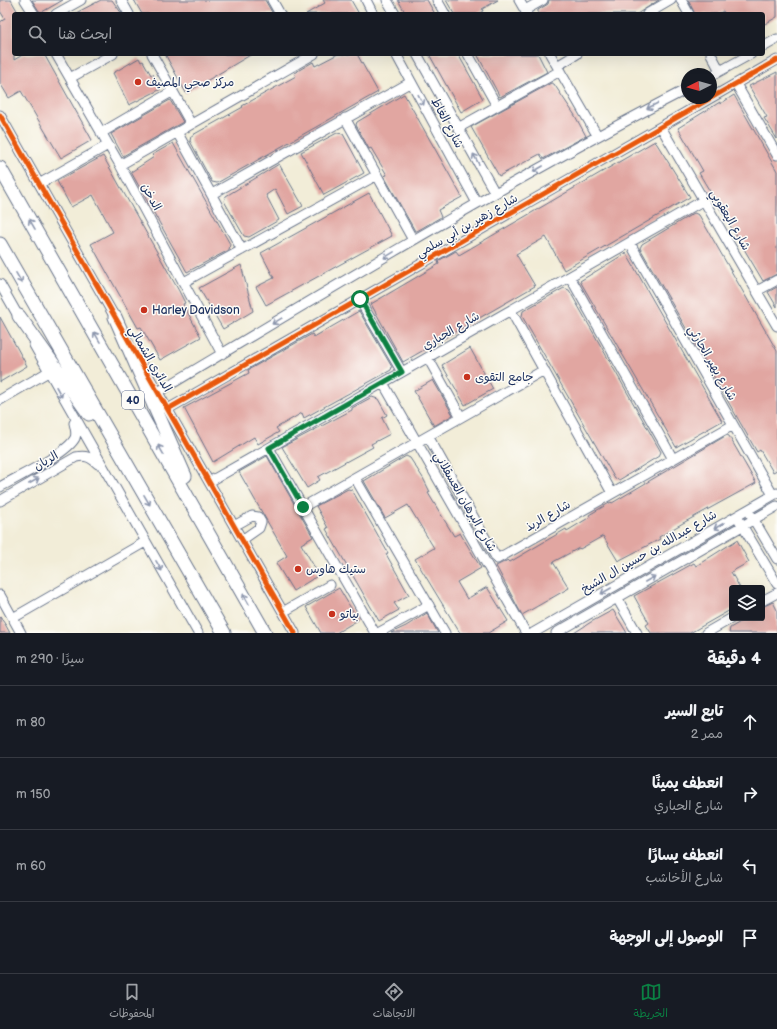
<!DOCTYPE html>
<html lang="ar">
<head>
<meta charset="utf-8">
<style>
  body { margin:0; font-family:"Balsamiq Sans","Playpen Sans Arabic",sans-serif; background:#20242c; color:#f1f3f6; direction:rtl }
  .controls { position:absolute; right:12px; bottom:12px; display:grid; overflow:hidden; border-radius:4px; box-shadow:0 4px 16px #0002 }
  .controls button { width:36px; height:36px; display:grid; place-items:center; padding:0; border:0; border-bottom:1px solid #363941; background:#171b24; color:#f1f3f6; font:20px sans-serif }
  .compass { position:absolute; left:681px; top:68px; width:36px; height:36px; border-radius:50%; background:#171b24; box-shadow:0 4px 16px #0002; rotate:265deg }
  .stop { position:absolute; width:12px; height:12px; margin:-9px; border:3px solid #0b8043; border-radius:50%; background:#fff }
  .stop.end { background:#0b8043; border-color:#fff; box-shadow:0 1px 4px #0008 }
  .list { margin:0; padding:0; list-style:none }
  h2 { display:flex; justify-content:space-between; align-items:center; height:52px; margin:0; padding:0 16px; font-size:17px }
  h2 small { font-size:13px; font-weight:400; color:#9ea1a6 }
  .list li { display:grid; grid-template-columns:26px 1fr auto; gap:12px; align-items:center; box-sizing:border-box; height:72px; padding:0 16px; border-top:1px solid #363941 }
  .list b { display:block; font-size:15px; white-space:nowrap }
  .list p { margin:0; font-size:13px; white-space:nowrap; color:#9ea1a6 }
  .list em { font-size:13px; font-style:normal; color:#9ea1a6 }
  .icon { flex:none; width:22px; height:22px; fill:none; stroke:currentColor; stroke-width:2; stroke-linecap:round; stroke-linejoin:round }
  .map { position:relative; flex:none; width:777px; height:633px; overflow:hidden; direction:ltr }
  .search { position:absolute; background:#171b24; box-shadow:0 4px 16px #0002; left:12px; right:12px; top:12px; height:44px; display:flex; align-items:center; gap:10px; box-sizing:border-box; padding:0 14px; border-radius:4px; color:#9ea1a6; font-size:15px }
  .sheet { height:340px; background:#171b24 }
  nav { display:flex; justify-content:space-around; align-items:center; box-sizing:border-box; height:56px; border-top:1px solid #363941; background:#171b24; font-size:11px; color:#9ea1a6 }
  nav a { display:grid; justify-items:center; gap:2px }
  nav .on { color:#0b8043 }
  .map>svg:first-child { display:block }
  .building { fill:#e1a6a1 }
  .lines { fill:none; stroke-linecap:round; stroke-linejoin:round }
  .minor-casing { stroke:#667289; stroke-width:11 }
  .highway-casing { stroke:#667289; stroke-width:15 }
  .minor { stroke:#fff; stroke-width:9 }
  .highway { stroke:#fff; stroke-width:13 }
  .cycleway-casing { stroke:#fdfcf7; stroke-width:8 }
  .cycleway { stroke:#e8590c; stroke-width:5 }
  .oneway { stroke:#8d97ae }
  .route { stroke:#0b8043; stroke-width:5 }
  .poi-dot { fill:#c8321e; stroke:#fdfcf7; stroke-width:1.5 }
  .labels { text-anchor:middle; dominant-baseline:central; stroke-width:3; stroke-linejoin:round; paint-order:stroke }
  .shield { fill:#fdfcf7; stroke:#5f6c8c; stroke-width:1 }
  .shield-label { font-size:11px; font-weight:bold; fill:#1b2f5e }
  .poi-label { font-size:12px; fill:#1b2f5e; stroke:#fdfcf7; text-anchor:start }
  .street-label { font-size:12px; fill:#1b2f5e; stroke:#fdfcf7 }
</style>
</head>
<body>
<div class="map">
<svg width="777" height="633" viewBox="0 0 777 633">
  <rect width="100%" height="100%" fill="#fdfcf7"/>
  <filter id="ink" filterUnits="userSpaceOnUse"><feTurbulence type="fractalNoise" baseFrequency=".025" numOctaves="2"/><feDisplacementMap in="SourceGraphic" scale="8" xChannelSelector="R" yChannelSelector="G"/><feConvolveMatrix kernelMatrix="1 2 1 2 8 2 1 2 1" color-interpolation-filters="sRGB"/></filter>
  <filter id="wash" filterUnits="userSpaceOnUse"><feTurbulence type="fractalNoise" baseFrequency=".012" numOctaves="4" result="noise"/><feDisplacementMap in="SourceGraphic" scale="16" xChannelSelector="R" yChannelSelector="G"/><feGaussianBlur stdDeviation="0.9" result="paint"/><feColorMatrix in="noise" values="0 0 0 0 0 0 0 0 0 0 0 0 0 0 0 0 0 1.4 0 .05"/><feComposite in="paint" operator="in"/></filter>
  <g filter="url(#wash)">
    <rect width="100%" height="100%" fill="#f2edd8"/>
    <g id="blocks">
      <path class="building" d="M0 0H11L19 14H14V60L24 54H44L92 140 61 158 21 91 9 98 0 83V22L5 19 0 11Z
        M32 0H63L42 12 39 11Z
        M101 0H112L122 14H74Z
        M134 0H265L273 14H142Z
        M323 0H351L359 14H306L325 3Z
        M398 0H427L435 14H406Z
        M446 0H498L482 9 483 11 478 14H454Z
        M549 0H659L637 14H538V10L548 4Z
        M688 0H777V17L763 25V14H725L723 11 718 14H695Z
        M165 54H252L186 93Z
        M338 54H357L378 92 217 183 212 182 190 141 191 136 243 107 242 106 296 76 294 73 313 62 315 66Z
        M429 54H458L483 99 461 112Z
        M477 54H538L547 72 500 97Z
        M139 58 141 62 143 61 151 75 153 74 161 89 129 105 113 73Z
        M777 72V139L764 118 767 117 749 86Z
        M551 83 554 84 574 114 586 136 543 159 540 154 499 176 471 127Z
        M404 94 462 197 438 210 441 217 417 231H415L384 176 387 175 371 148 369 149 356 125 357 122Z
        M734 95 777 171V274L763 281 699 173 703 171 678 128 720 102V104Z
        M170 100 183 122 123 156 111 134Z
        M337 133 343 134 364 173 324 195 301 152Z
        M655 141 690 197 564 270 546 237 516 254 535 286 403 362 371 304 439 264 438 261 456 251 459 255Z
        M173 143 230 244 229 250 187 272 131 172 154 157 152 155Z
        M103 156 179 291 185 303 183 304 201 337 160 360 141 327 138 328 91 244 113 232 94 197 93 195 71 207 57 181Z
        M279 164 303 206 288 214 275 189 266 195 279 220 249 237 244 236 224 201 226 196Z
        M369 193 392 236 266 305 256 287 274 278 261 253Z
        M694 213 699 215 777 351V470L773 472 760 450 757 452 640 248 642 244Z
        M626 253 722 421 676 447 580 281Z
        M241 265 253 311 223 329 199 288Z
        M777 287V307L768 292Z
        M564 288 569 290 661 452 659 456 619 480 615 479 522 316 523 311Z
        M359 311 392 367 391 370 304 418 302 413 276 428 279 432 258 444 254 437 213 462 184 408 249 373 248 370 312 334 314 337Z
        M0 317 27 366 0 382Z
        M470 348 493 389 465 405 442 365Z
        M433 380 453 415 434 426 414 391Z
        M372 397 378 399 387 415 382 418 390 434 371 444 373 447 318 477 320 480 307 488 282 447 352 410V408Z
        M727 435 729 436 756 483 683 523 659 537 660 539 618 561 603 536 580 549 579 548 553 562 569 588 522 615 496 566 508 560 510 562 566 529 567 531 590 517 589 515 611 502 612 503Z
        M267 456 313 537 301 544 319 575 293 591 276 563 287 556 239 472Z
        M406 456 410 458 423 478 430 492 428 493 454 536 460 533 481 568 457 582 467 599 487 587 508 621 488 633H460L415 559 434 548 408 505 385 518 364 481Z
        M348 489 352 490 375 530 388 553 386 554 409 595 394 603 399 610 379 621 326 529 328 528 316 506Z
        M737 540 749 562 731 572 740 588H732V609L690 633H651L646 625 649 623 634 596 694 563 696 566Z
        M339 588 358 620 336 633H321L306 607Z
        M773 602 777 610V633H729L730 628 747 618H762V607Z
        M613 610 627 633H574L591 622Z
        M427 613 438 633H391L406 626Z
        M0 617 5 624 10 633H0Z"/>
    </g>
  </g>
  <g filter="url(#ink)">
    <use href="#blocks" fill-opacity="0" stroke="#667289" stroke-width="1"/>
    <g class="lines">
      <defs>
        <path id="minor" d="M25 0 34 14
          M121 0 129 14
          M272 0 280 14
          M366 0 373 14
          M387 0 395 14
          M437 0 445 14
          M519 0 527 14
          M681 0 689 14
          M525 10 543 0
          M56 14 81 0
          M647 14 671 0
          M763 47 777 39
          M56 54 120 165 222 354
          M152 54 191 124
          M396 54 477 203
          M417 54 495 193
          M468 54 497 106
          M550 54 597 135
          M711 54 720 71
          M557 66 577 54
          M711 76 751 54
          M70 78 113 54
          M736 84 777 155
          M0 115 117 321
          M345 118 413 240
          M661 127 777 326
          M458 128 560 71
          M177 132 242 250
          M101 133 173 91
          M120 165 314 54
          M39 184 108 145
          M212 194 411 82
          M630 243 773 495
          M570 277 673 459
          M184 282 377 175
          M0 284 21 321
          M757 291 777 280
          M359 299 402 372
          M511 311 612 493
          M34 345 198 633
          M428 358 461 417
          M140 361 295 633
          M383 383 526 633
          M158 392C332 288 506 182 687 89
          M0 400 48 372
          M168 409 777 60
          M428 436 497 559 733 425
          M269 448 375 633
          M355 478 445 633
          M209 482 704 200
          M0 487C17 477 67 454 75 438 77 433 75 428 74 423
          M0 501 76 457C86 455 90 457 98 464
          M303 507 544 370
          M751 515 777 559
          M739 520 777 584
          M234 526 252 516 258 517 261 522 259 528 242 540
          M0 595 21 633
          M617 598 637 633
          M762 601 777 593
          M283 612 330 585
          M13 618 145 542
          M378 633 429 605
          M533 633 777 493
          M556 633 777 506
          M706 633 732 618"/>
        <path id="highway" d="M0 168 265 633
          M0 244 224 633
          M19 316 89 414
          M115 317 185 476"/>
      </defs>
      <use href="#minor" class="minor-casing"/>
      <use href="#highway" class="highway-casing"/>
      <use href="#minor" class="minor"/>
      <use href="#highway" class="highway"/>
      <defs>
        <path id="cycleway" d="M0 115 295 633
          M168 409 777 60"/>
      </defs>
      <use href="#cycleway" class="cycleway-casing"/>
      <use href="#cycleway" class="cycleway"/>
    </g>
    <defs><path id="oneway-shaft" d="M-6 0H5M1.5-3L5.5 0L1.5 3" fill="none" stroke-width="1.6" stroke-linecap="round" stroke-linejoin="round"/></defs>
    <g class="oneway">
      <use href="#oneway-shaft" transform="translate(421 100) rotate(62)"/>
      <use href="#oneway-shaft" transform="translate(652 106) rotate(153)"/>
      <use href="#oneway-shaft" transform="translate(476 159) rotate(-119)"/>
      <use href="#oneway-shaft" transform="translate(538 169) rotate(150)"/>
      <use href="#oneway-shaft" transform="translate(32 224) rotate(-120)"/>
      <use href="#oneway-shaft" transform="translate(389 255) rotate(149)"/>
      <use href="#oneway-shaft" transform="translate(19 278) rotate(60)"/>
      <use href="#oneway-shaft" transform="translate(277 321) rotate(149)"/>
      <use href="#oneway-shaft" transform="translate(97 337) rotate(-120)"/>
      <use href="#oneway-shaft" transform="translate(59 392) rotate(61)"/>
      <use href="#oneway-shaft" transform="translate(161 450) rotate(-120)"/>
      <use href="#oneway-shaft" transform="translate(34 481) rotate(-30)"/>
      <use href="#oneway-shaft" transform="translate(147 500) rotate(60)"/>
      <use href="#oneway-shaft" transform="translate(719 526) rotate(150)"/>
      <use href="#oneway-shaft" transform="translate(159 566) rotate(60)"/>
      <use href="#oneway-shaft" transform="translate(650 579) rotate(-30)"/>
      <use href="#oneway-shaft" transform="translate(606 591) rotate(150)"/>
      <use href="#oneway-shaft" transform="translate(246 599) rotate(-119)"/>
    </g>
  </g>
  <g class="lines" filter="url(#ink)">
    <path class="route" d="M303 507 269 448 402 372 360 299"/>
  </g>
  <g class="poi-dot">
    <circle cx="138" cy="82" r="4"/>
    <circle cx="144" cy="310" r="4"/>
    <circle cx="467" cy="377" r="4"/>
    <circle cx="298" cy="569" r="4"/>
    <circle cx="332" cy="614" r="4"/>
  </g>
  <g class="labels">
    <rect class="shield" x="122" y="391" width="22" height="18" rx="3"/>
    <g class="shield-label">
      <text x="133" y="400">40</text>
    </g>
    <g class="poi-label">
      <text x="146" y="82">مركز صحي المصيف</text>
      <text x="152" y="310">Harley Davidson</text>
      <text x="475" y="377">جامع التقوى</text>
      <text x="306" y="569">ستيك هاوس</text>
      <text x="340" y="614">بياتو</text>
    </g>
    <g class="street-label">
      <text transform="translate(447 123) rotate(62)">شارع الغاط</text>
      <text transform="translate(151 197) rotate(61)">الدخن</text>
      <text transform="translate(730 220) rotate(60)">شارع اليعقوبي</text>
      <text transform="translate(467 226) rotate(-30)">شارع زهير بن أبي سلمي</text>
      <text transform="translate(451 331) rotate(-30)">شارع الحباري</text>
      <text transform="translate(150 359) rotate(60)">الدائري الشمالي</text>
      <text transform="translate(712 363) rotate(60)">شارع بهير الحارثي</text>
      <text transform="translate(46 461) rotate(-30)">الريان</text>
      <text transform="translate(465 502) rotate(60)">شارع البرهان العسقلاني</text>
      <text transform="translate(548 516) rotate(-30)">شارع الربذ</text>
      <text transform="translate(649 552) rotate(-30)">شارع عبدالله بن حسين ال الشيخ</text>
    </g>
  </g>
</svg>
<div class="controls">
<button><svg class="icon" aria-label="layers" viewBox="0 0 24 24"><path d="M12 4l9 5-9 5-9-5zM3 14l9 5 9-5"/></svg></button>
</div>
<svg class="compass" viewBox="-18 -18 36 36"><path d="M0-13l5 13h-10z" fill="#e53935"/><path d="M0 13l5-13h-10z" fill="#9ea1a6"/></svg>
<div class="stop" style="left:360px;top:299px"></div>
<div class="stop end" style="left:303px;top:507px"></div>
<div class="search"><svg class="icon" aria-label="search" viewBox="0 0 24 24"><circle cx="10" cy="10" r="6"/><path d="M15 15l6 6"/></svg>ابحث هنا</div>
</div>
<section class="sheet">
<h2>4 دقيقة<small>سيرًا · 290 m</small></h2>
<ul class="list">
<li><svg class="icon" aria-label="ahead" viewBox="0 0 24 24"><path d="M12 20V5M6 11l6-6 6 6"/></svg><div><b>تابع السير</b><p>ممر 2</p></div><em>80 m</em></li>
<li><svg class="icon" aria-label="right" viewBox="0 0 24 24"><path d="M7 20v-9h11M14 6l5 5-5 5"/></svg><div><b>انعطف يمينًا</b><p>شارع الحباري</p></div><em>150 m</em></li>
<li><svg class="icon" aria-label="left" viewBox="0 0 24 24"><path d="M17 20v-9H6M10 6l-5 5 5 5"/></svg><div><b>انعطف يسارًا</b><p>شارع الأخاشب</p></div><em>60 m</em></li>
<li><svg class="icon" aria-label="arrive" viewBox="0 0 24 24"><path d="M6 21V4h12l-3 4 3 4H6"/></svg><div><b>الوصول إلى الوجهة</b></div></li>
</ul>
</section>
<nav>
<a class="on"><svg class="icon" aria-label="map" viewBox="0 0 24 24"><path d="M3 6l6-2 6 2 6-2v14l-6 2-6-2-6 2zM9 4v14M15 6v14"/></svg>الخريطة</a>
<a><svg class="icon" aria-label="directions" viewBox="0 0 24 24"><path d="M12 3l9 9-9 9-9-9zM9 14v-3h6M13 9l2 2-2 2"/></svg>الاتجاهات</a>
<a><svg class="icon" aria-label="saved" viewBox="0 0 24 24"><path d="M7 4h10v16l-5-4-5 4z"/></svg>المحفوظات</a>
</nav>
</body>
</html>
